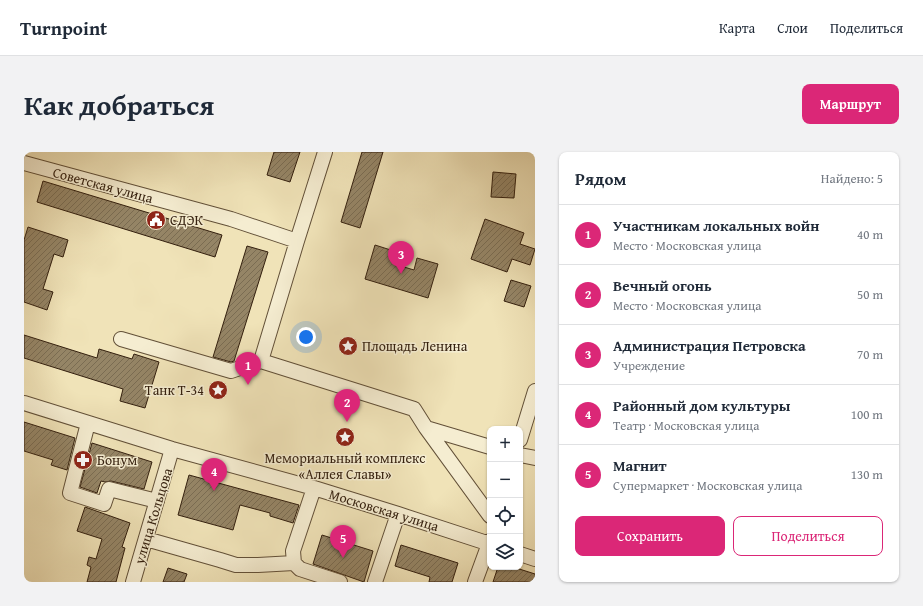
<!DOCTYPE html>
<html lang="ru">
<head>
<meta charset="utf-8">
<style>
  body { margin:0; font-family:"Gentium Book Plus",serif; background:#f2f2f3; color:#1f2937 }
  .controls { position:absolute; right:12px; bottom:12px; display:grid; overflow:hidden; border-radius:8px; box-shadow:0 1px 3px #0004 }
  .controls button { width:36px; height:36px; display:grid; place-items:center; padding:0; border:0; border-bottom:1px solid #e0e1e3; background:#fff; color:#1f2937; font:20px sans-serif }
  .you { position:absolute; left:282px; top:185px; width:14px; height:14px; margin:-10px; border:3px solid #fff; border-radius:50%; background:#1a73e8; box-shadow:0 0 0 6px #1a73e833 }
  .badge { display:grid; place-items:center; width:26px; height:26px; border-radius:50%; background:#db2777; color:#fff; font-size:13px; font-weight:700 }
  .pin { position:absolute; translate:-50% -33px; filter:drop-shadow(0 1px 2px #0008) }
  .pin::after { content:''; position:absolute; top:21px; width:14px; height:12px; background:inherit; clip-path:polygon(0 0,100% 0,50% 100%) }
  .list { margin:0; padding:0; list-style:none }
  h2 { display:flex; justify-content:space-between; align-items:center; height:52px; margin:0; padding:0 16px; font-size:17px }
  h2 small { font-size:13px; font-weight:400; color:#747a83 }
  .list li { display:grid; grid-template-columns:26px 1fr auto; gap:12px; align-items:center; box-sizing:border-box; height:60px; padding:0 16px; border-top:1px solid #e0e1e3 }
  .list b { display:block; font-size:15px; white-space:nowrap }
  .list p { margin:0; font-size:13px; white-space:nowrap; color:#747a83 }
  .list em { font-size:13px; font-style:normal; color:#747a83 }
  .actions { display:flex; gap:8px; padding:12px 16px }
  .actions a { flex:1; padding:9px 0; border:1px solid #db2777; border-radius:8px; text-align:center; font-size:14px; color:#db2777 }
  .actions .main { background:#db2777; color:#fff }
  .icon { flex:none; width:22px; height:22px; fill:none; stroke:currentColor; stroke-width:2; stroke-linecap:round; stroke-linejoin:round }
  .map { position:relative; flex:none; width:511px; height:430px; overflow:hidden; border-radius:8px }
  header { display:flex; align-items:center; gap:24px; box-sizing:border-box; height:56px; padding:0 20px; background:#fff; border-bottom:1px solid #e0e1e3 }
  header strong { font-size:19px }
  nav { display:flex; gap:22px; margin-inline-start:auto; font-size:14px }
  .intro { display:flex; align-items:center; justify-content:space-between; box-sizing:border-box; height:96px; padding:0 24px }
  h1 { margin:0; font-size:28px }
  .button { padding:10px 18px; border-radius:8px; background:#db2777; color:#fff; font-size:14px; font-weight:700 }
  main { display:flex; gap:24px; padding:0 24px }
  aside { flex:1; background:#fff; border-radius:8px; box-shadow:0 1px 3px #0004 }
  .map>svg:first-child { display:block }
  .building { fill:url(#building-hatch); stroke:#331f0e }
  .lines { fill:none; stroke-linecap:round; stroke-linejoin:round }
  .minor-casing { stroke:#625038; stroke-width:16 }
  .minor { stroke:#f5edd1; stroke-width:14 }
  .labels { text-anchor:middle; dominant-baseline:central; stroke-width:3; stroke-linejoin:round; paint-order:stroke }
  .street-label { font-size:14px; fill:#331f0e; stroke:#f5edd1 }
  .poi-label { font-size:14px; fill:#331f0e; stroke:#f5edd1; text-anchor:start }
</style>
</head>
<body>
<header>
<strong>Turnpoint</strong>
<nav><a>Карта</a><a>Слои</a><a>Поделиться</a></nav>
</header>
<div class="intro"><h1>Как добраться</h1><a class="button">Маршрут</a></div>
<main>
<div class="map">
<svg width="511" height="430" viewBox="0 0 511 430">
  <defs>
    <pattern id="building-hatch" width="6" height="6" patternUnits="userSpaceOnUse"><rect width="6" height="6" fill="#958566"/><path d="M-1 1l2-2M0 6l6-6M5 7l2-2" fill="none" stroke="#7a6c52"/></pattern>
  </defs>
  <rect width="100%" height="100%" fill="#f0e3b8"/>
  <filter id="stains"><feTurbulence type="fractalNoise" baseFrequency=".005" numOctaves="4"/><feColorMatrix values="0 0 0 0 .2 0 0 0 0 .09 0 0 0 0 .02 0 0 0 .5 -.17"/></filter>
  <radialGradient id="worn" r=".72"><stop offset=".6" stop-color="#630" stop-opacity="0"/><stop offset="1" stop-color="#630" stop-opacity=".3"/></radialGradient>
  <path class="building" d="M250 0H276L266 30 243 23Z
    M338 0H359L336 76 317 70Z
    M469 20 492 22 490 46 467 45Z
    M19 29 198 83 191 105 13 50Z
    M461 67 500 81 496 92 511 97 506 113 488 107 483 120 447 107Z
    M4 75 44 88 39 105 30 102 19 137 29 140 23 158 0 150V88Z
    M351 93 373 100 370 112 390 118 393 106 414 112 404 146 341 127Z
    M223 94 244 100 210 209 207 210 189 205Z
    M487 128 507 134 500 155 480 149Z
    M0 183 73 206 75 197 108 207 110 202 135 210 121 256 96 249 99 237 0 206Z
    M0 270 51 286 43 318 27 313 29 308 0 299Z
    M68 291 128 310 120 337 87 329 81 330 77 329 73 341 56 335Z
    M165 323 275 353 269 371 246 364V361L216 353 209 378 154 363Z
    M61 355 106 371 98 395 101 396 92 430H63L67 415 63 413 65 405 72 407 78 387 53 379Z
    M298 383 349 399 340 430 289 412Z
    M377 393 434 411 428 430H405L406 425 371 414Z
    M474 415H489L511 422V430H469Z
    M144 416 163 422 160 430H139Z"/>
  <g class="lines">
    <defs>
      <path id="minor" d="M0 11 207 67 273 89
        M97 187 207 219 237 209 390 257 402 276
        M237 209 273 89 301 0
        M0 251 148 297 290 336 374 362 466 392
        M64 271 46 341 80 352 85 337 133 349
        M496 288 511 239
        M466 295 402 276 466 364
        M496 303 511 306
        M290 336 269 399 270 411 276 417 316 430
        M122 387 196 408 212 413H234L270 411
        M496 402 511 407
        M109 430 148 297
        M351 430 374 362
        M451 430 466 389"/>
    </defs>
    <use href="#minor" class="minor-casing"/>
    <use href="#minor" class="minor"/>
  </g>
  <defs>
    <symbol id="civic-disc" viewBox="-11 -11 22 22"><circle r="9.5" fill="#8f2418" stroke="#f5edd1"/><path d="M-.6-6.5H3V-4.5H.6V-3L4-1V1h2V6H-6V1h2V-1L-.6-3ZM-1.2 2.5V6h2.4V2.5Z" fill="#fff"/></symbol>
    <symbol id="sight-disc" viewBox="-11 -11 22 22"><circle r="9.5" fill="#8f2418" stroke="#f5edd1"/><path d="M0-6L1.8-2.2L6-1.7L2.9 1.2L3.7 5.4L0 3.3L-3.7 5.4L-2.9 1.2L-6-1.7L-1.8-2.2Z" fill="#fff"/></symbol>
    <symbol id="pharmacy-disc" viewBox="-11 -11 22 22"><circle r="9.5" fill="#8f2418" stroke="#f5edd1"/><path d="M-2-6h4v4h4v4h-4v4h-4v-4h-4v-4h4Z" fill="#fff"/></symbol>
  </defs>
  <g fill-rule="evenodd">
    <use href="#civic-disc" x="121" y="57" width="22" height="22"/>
    <use href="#sight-disc" x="313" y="183" width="22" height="22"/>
    <use href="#sight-disc" x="183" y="227" width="22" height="22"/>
    <use href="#sight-disc" x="310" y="274" width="22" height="22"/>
    <use href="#pharmacy-disc" x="48" y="297" width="22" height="22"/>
  </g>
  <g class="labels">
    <g class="street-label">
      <text transform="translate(79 33) rotate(15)">Советская улица</text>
      <text transform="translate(360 358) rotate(17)">Московская улица</text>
      <text transform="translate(129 364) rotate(-73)">улица Кольцова</text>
    </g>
    <g class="poi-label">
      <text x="146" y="68">СДЭК</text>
      <text x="338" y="194">Площадь Ленина</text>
      <text x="180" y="238" text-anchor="end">Танк Т-34</text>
      <text x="321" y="306" text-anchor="middle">Мемориальный комплекс<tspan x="321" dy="16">«Аллея Славы»</tspan></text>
      <text x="73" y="308">Бонум</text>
    </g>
  </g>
  <rect width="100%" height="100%" filter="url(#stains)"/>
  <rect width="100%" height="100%" fill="url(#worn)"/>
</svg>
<div class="controls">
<button>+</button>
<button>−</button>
<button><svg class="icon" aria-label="locate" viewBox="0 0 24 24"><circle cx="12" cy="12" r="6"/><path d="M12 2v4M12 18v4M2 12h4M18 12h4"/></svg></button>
<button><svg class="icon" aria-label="layers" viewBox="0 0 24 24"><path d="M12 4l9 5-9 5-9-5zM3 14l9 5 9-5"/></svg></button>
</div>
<div class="you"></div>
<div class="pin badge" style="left:224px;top:233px">1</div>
<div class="pin badge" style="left:323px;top:270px">2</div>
<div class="pin badge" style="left:377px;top:122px">3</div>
<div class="pin badge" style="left:190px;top:339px">4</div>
<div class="pin badge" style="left:319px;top:406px">5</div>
</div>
<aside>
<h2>Рядом<small>Найдено: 5</small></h2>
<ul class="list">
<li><span class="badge">1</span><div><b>Участникам локальных войн</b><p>Место · Московская улица</p></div><em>40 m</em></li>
<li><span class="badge">2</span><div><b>Вечный огонь</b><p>Место · Московская улица</p></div><em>50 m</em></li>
<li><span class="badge">3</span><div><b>Администрация Петровска</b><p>Учреждение</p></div><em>70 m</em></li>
<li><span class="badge">4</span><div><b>Районный дом культуры</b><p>Театр · Московская улица</p></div><em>100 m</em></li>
<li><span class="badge">5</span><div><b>Магнит</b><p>Супермаркет · Московская улица</p></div><em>130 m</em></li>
</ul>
<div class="actions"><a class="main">Сохранить</a><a>Поделиться</a></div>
</aside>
</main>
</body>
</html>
